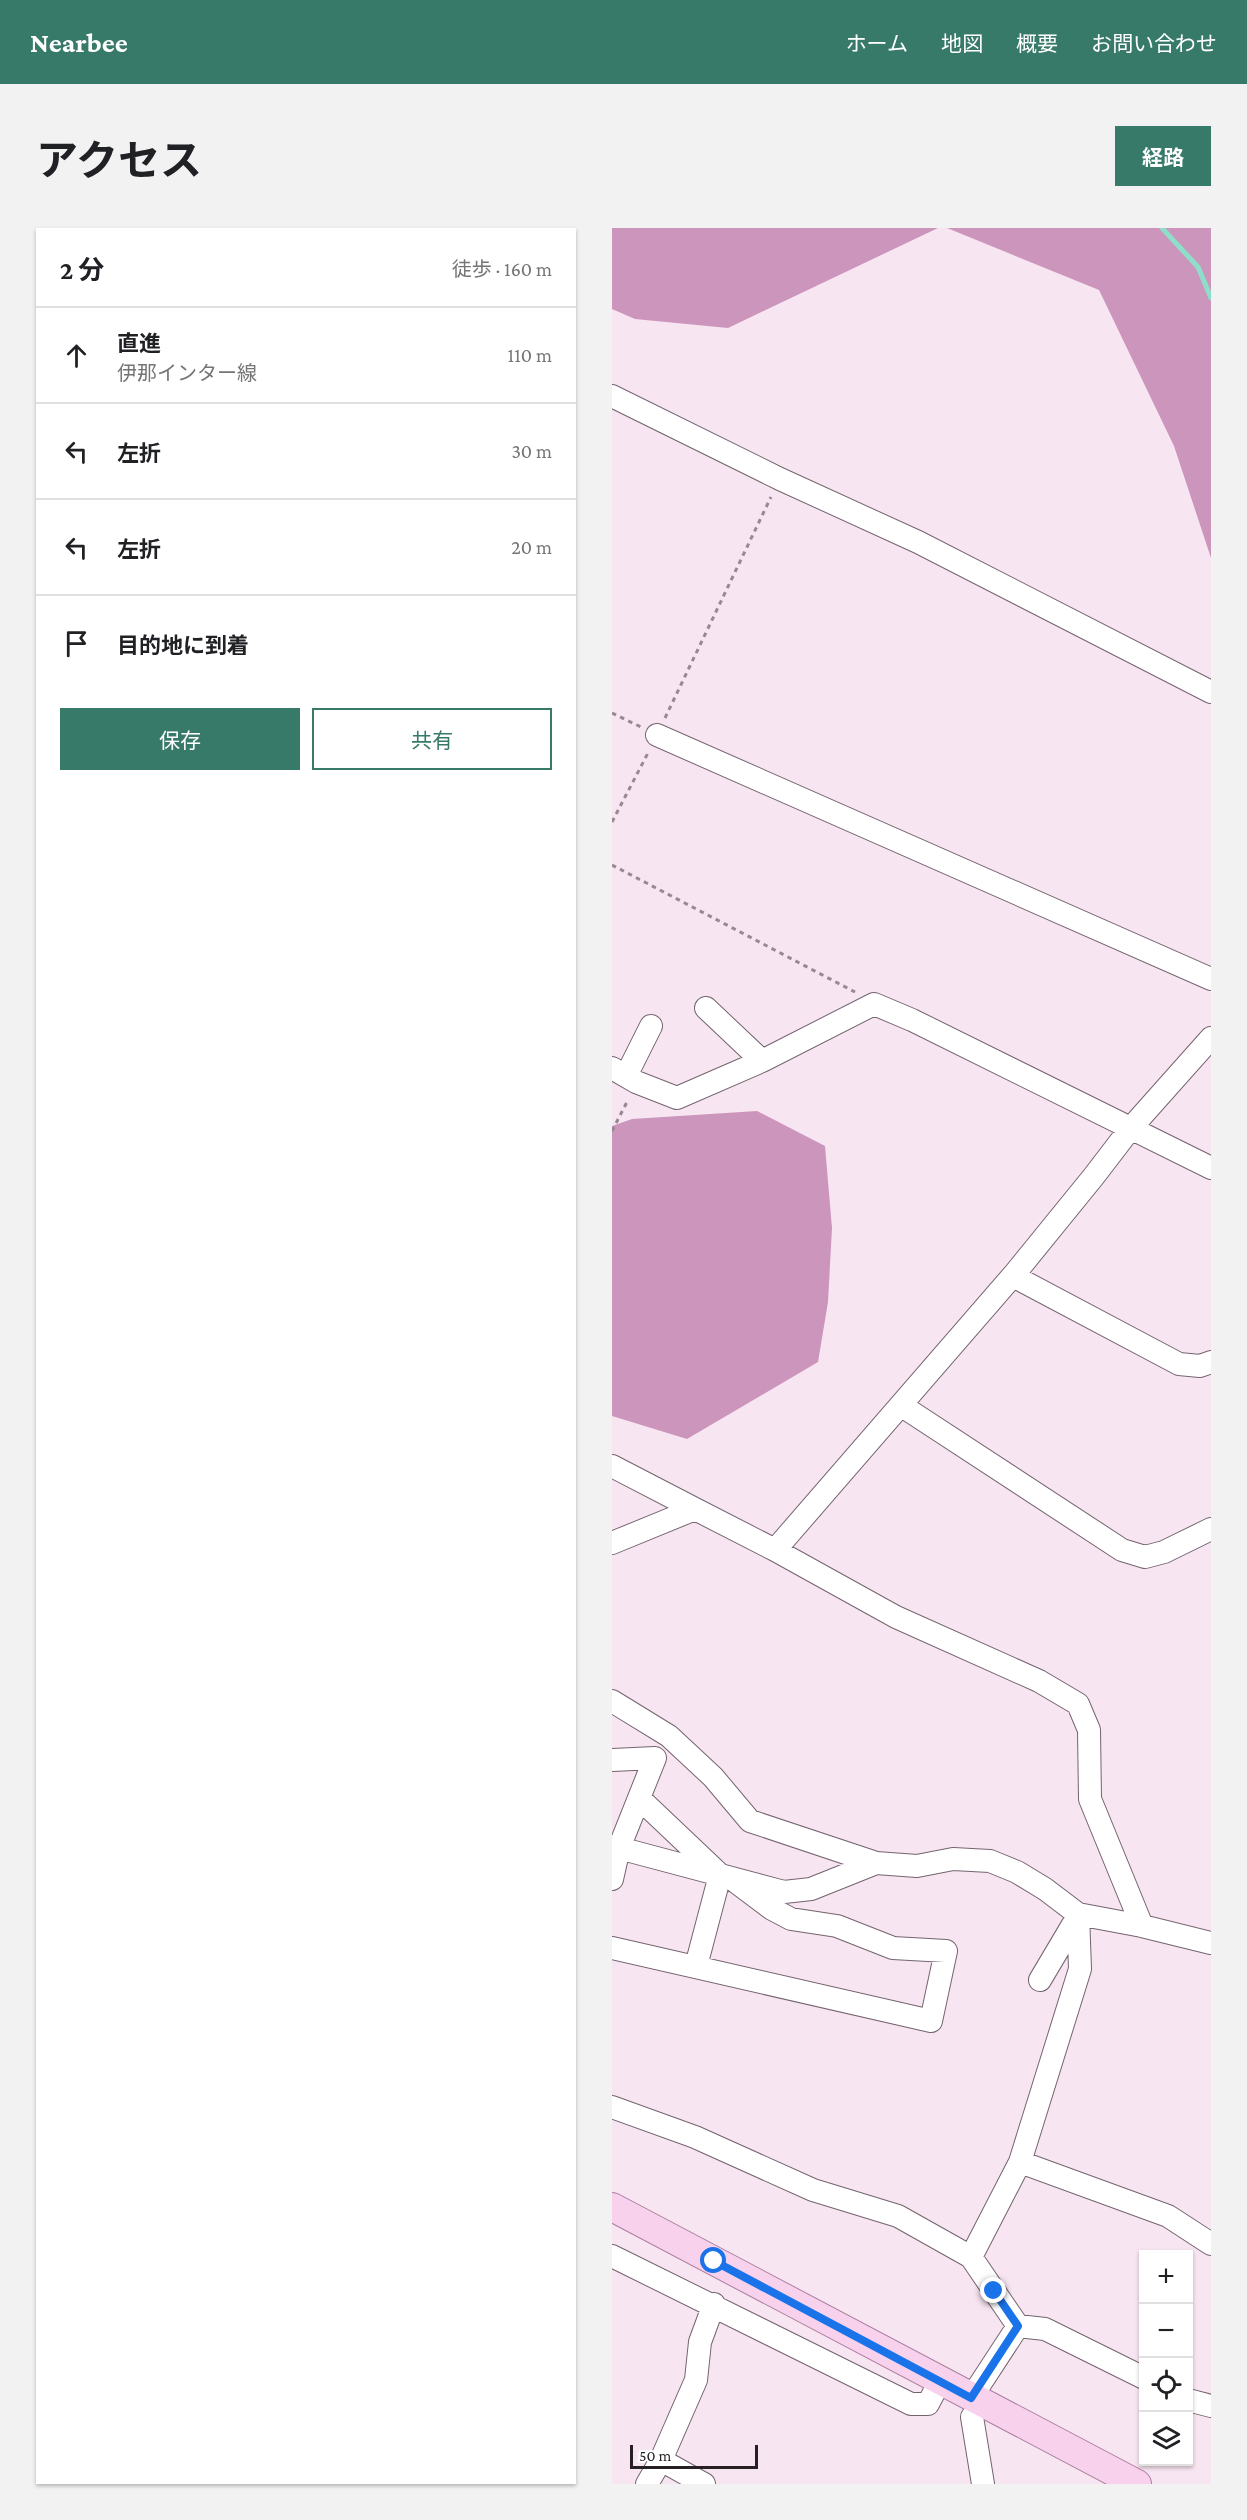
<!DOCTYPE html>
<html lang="ja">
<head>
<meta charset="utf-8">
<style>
  body { margin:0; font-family:"Crimson Pro","Noto Sans JP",serif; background:#f2f2f2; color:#202124 }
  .controls { position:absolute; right:18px; bottom:18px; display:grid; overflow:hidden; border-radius:0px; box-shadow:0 2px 4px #0004 }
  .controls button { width:54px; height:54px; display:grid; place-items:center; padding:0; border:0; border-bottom:2px solid #e0e0e0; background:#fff; color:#202124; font:30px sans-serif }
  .scale { position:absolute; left:18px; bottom:15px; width:128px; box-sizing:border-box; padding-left:6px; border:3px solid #261f24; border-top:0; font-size:16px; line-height:21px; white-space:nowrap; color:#261f24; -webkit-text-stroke:4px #fff; paint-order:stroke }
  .stop { position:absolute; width:18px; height:18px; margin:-14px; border:4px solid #1a73e8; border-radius:50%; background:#fff }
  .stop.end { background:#1a73e8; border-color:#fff; box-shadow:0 2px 6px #0008 }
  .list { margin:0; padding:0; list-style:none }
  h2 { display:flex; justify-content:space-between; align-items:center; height:78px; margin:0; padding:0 24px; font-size:26px }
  h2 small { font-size:20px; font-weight:400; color:#757577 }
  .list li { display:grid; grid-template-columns:39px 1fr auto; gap:18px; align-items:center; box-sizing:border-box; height:96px; padding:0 24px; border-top:2px solid #e0e0e0 }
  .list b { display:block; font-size:22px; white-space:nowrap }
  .list p { margin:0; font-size:20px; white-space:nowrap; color:#757577 }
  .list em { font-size:20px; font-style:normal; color:#757577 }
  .actions { display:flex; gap:12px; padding:18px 24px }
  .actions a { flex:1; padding:14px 0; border:2px solid #387a6a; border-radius:0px; text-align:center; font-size:21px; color:#387a6a }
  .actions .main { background:#387a6a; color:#fff }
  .icon { flex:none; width:33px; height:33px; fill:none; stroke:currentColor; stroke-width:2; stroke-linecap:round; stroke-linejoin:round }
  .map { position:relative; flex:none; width:599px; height:2256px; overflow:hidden; border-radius:0px }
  header { display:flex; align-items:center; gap:36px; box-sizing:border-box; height:84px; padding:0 30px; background:#387a6a; color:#fff }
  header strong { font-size:28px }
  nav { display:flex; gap:33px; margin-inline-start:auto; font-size:21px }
  .intro { display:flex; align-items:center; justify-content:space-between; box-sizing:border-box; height:144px; padding:0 36px }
  h1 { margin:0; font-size:42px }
  .button { padding:15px 27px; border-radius:0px; background:#387a6a; color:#fff; font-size:21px; font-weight:700 }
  main { display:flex; gap:36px; padding:0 36px }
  aside { flex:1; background:#fff; border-radius:0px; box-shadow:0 2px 4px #0004 }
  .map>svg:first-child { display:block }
  .forest { fill:#cc95bc }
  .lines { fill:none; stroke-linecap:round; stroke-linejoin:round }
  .stream { stroke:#8fdec9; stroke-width:5 }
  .minor-casing { stroke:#74646f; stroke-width:24 }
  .major-casing { stroke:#ab7f9f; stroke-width:30 }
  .path { stroke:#978992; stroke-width:3; stroke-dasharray:4.5 4.5; stroke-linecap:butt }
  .minor { stroke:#fff; stroke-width:22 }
  .major { stroke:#f8d1ed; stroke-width:28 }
  .route { stroke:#1a73e8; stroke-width:8 }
</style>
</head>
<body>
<header>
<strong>Nearbee</strong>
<nav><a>ホーム</a><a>地図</a><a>概要</a><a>お問い合わせ</a></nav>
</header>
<div class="intro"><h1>アクセス</h1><a class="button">経路</a></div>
<main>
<aside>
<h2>2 分<small>徒歩 · 160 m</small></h2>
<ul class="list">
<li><svg class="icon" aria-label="ahead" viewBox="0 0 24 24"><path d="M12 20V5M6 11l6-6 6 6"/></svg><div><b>直進</b><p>伊那インター線</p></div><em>110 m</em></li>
<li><svg class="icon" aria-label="left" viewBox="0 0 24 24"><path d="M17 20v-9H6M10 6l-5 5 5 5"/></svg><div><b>左折</b></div><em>30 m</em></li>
<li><svg class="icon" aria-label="left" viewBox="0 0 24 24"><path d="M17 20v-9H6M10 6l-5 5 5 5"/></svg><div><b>左折</b></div><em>20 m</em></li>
<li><svg class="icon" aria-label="arrive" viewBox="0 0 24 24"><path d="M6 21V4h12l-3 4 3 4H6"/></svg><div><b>目的地に到着</b></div></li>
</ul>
<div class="actions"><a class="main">保存</a><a>共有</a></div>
</aside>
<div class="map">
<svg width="599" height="2256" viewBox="0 0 599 2256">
  <rect width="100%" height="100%" fill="#f8e5f2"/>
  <path class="forest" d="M0 0H326L116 100 23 91 0 81Z
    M335 0H599V330L562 218 487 62Z
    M145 883 213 918 220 1000 216 1074 206 1134 75 1211 0 1188V898L20 891Z"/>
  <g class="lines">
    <path class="stream" d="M550 0 586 39 599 70"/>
    <defs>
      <path id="minor" d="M0 168 168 251 306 314 599 464
        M45 507 599 751
        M94 780 150 833
        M0 840 24 854 65 870 150 833 262 776 300 792 599 940
        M14 848 39 798
        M401 1048 567 1136 588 1138 599 1134
        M290 1178 510 1322 533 1329 552 1324 599 1301
        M0 1238 83 1281
        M0 1315 83 1281 163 1322 284 1389 427 1453 466 1476 477 1502 478 1571 530 1698
        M163 1322 404 1044 482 948 518 901 599 810
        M0 1473 57 1508 101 1549 138 1593 264 1635 305 1638 341 1631 378 1633 405 1644 433 1661 466 1686 530 1698 599 1715
        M0 1532 43 1530 7 1620 172 1664 199 1661 264 1635
        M28 1571 105 1644
        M0 1621 7 1620 0 1651
        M466 1686 468 1741 408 1934 359 2029 406 2098 433 2101 532 2150
        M0 1720 319 1793 334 1723 281 1720 225 1698 179 1691 160 1681 120 1651
        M84 1738 108 1647
        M428 1752 466 1688
        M0 1879 83 1909 201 1962 286 1988 359 2029
        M408 1934 556 1988 599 2016
        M0 2028 299 2176H316L328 2153
        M359 2170 406 2098
        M576 2172 599 2178
        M360 2189 371 2256
        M49 2232 92 2256
        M35 2256 49 2232 84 2152 88 2114 102 2076"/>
      <path id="major" d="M0 1979 525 2256"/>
    </defs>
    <use href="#minor" class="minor-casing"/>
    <use href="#major" class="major-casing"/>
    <path class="path" d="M0 485 29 499
      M53 490 159 269
      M0 594 37 523
      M0 637 243 764
      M0 903 16 872"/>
    <use href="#minor" class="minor"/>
    <use href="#major" class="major"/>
  </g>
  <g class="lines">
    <path class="route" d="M102 2033 359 2170 406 2098 382 2063"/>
  </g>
</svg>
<div class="controls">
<button>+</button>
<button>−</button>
<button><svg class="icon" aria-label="locate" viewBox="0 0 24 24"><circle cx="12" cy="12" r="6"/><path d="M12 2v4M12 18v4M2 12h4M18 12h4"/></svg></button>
<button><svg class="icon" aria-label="layers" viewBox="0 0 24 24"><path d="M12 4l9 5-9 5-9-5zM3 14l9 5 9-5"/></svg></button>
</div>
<div class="scale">50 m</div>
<div class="stop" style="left:102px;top:2033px"></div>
<div class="stop end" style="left:382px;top:2063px"></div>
</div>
</main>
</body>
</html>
